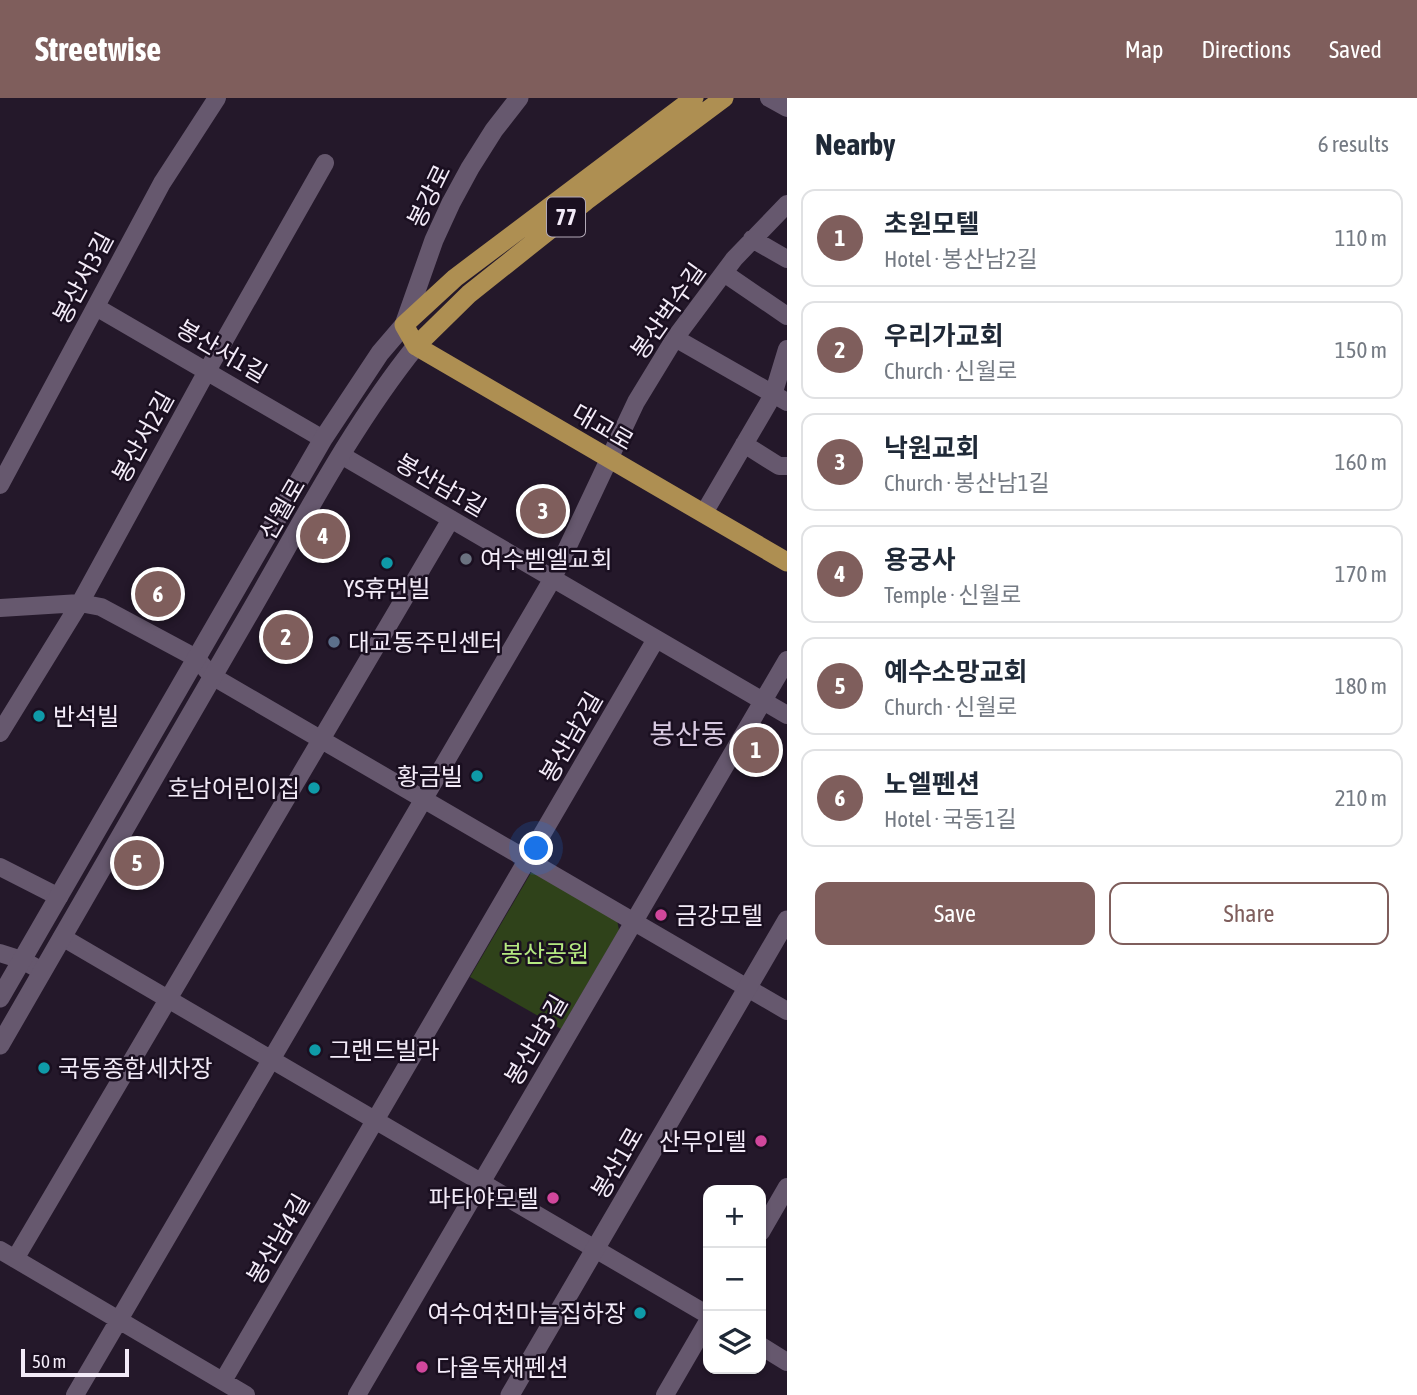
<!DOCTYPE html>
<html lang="en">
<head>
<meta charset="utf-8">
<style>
  body { margin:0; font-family:"Asap Condensed","Noto Sans KR",sans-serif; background:#f2f2f3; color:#1f2937 }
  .controls { position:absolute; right:21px; bottom:21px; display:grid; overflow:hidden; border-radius:14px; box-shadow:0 2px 5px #0004 }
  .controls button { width:63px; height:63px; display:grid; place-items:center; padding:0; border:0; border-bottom:2px solid #e0e1e3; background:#fff; color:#1f2937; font:35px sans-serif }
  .scale { position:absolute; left:21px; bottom:18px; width:108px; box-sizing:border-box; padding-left:7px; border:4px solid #f3ebf8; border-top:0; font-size:19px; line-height:24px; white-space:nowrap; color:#f3ebf8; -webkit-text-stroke:5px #1a0f20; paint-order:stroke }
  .you { position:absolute; left:537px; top:751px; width:24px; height:24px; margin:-18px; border:5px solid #fff; border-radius:50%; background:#1a73e8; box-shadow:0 0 0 10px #1a73e833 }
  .badge { display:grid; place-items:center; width:46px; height:46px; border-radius:50%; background:#7f5e5c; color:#fff; font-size:23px; font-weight:700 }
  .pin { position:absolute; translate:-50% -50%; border:4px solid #fff; box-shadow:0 2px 7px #0006 }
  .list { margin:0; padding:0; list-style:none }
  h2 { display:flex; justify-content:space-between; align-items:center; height:91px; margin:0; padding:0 28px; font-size:30px }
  h2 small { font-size:23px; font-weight:400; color:#747a83 }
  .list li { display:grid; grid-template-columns:46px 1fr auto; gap:21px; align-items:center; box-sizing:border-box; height:98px; margin:0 14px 14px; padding:0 14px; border:2px solid #e0e1e3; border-radius:14px }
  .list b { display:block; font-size:26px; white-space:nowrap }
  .list p { margin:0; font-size:23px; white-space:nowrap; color:#747a83 }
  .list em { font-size:23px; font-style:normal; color:#747a83 }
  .actions { display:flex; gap:14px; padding:21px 28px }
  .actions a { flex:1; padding:16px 0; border:2px solid #7f5e5c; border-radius:14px; text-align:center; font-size:24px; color:#7f5e5c }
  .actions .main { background:#7f5e5c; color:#fff }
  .icon { flex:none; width:38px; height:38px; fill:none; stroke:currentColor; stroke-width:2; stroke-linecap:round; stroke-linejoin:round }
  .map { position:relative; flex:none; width:787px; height:1297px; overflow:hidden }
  header { display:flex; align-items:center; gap:42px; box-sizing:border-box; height:98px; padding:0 35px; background:#7f5e5c; color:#fff }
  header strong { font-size:33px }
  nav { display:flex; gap:38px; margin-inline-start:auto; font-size:24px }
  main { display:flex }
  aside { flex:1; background:#fff }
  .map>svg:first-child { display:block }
  .green { fill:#2f421a }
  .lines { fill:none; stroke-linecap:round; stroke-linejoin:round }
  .minor { stroke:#66586e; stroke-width:18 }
  .tertiary { stroke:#66586e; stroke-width:19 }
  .primary { stroke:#ae8f52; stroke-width:19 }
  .worship-dot { fill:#6b7280; stroke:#1a0f20; stroke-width:2.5 }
  .culture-dot { fill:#0f9aa8; stroke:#1a0f20; stroke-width:2.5 }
  .service-dot { fill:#5c6f8a; stroke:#1a0f20; stroke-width:2.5 }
  .hotel-dot { fill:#d1479c; stroke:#1a0f20; stroke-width:2.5 }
  .labels { text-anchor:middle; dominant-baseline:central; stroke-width:5; stroke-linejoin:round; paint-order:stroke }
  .shield { fill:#1a0f20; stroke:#b2a9b7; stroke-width:2 }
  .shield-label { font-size:23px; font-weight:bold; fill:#f3ebf8 }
  .street-label { font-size:24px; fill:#f3ebf8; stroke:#1a0f20 }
  .poi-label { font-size:24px; fill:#f3ebf8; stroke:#1a0f20; text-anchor:start }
  .park-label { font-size:24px; fill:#b5e981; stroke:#1a0f20 }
  .quarter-label { font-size:28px; fill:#d8c9e1; stroke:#1a0f20 }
</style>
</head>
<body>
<header>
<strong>Streetwise</strong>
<nav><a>Map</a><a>Directions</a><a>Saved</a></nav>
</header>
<main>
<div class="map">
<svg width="787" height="1297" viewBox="0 0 787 1297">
  <rect width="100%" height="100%" fill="#24182a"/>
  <path class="green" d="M532 773 617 822 619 832 561 931 470 879Z"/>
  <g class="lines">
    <path class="minor" d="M769 0 787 10
      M752 141 787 161
      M724 175 787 218
      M96 209 323 341
      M675 240 787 304
      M744 346 779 368H787
      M341 357 787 617
      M0 387 162 85 217 0
      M704 415 773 297 787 251
      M0 510 80 505 101 509 196 560 212 578 787 913
      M0 635 80 505 207 273 325 65
      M0 769 59 799
      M62 839 708 1217
      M0 855 22 862 42 873
      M761 1134 787 1089
      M0 1152 246 1297
      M15 1161 451 421
      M761 1248 787 1264
      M223 1283 656 541
      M75 1297 553 480 636 304 675 240 734 161 787 106
      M357 1297 787 562
      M665 1297 708 1223"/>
    <path class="tertiary" d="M0 900 323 341 380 255 404 227 434 142 451 105 470 70 494 32 519 0
      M0 947C81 805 164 663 246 521 299 430 350 330 416 248
      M510 1297 787 822"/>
    <path class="primary" d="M694 0 455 180 404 227 416 248 787 464
      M416 248 469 196 586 103 724 0"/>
  </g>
  <circle class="worship-dot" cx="466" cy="461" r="7"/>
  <g class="culture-dot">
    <circle cx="387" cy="465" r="7"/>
    <circle cx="39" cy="618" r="7"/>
    <circle cx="477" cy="678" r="7"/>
    <circle cx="314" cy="690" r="7"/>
    <circle cx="315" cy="952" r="7"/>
    <circle cx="44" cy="970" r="7"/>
    <circle cx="640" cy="1215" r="7"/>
  </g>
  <circle class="service-dot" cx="334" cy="544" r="7"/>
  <g class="hotel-dot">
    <circle cx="661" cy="817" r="7"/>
    <circle cx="761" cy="1043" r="7"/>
    <circle cx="553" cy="1100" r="7"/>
    <circle cx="422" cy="1269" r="7"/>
  </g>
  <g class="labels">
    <rect class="shield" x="547" y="99.5" width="38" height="39" rx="5"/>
    <g class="shield-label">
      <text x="566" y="119">77</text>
    </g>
    <g class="street-label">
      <text transform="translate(429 98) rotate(-64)">봉강로</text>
      <text transform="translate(83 180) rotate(-62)">봉산서3길</text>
      <text transform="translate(668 213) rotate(-55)">봉산벅수길</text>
      <text transform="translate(222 253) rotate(30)">봉산서1길</text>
      <text transform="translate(603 329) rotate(30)">대교로</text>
      <text transform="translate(143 339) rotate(-61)">봉산서2길</text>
      <text transform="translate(441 387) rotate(30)">봉산남1길</text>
      <text transform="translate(282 411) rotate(-60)">신월로</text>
      <text transform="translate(571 639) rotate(-60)">봉산남2길</text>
      <text transform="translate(536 942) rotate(-60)">봉산남3길</text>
      <text transform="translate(617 1065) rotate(-60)">봉산1로</text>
      <text transform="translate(278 1141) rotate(-60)">봉산남4길</text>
    </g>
    <g class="poi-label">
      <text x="480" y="461">여수벧엘교회</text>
      <text x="387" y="490" text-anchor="middle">YS휴먼빌</text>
      <text x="348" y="544">대교동주민센터</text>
      <text x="53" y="618">반석빌</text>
      <text x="463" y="678" text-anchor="end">황금빌</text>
      <text x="300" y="690" text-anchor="end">호남어린이집</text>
      <text x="675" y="817">금강모텔</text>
      <text x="329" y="952">그랜드빌라</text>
      <text x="58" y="970">국동종합세차장</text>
      <text x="747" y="1043" text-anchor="end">산무인텔</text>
      <text x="539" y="1100" text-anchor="end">파타야모텔</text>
      <text x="626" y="1215" text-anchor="end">여수여천마늘집하장</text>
      <text x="436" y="1269">다올독채펜션</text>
    </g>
    <g class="park-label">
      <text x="545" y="855">봉산공원</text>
    </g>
    <g class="quarter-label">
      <text x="688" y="636">봉산동</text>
    </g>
  </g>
</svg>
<div class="controls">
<button>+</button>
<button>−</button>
<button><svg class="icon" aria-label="layers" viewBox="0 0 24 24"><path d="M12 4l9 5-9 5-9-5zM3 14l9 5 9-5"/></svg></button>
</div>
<div class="scale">50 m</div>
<div class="you"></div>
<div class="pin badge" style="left:756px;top:652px">1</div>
<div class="pin badge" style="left:286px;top:539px">2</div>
<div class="pin badge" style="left:543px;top:413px">3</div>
<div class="pin badge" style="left:323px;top:438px">4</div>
<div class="pin badge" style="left:137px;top:765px">5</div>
<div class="pin badge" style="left:158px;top:496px">6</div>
</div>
<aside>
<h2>Nearby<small>6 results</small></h2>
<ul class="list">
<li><span class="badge">1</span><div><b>초원모텔</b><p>Hotel · 봉산남2길</p></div><em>110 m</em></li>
<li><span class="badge">2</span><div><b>우리가교회</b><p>Church · 신월로</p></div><em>150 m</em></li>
<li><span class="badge">3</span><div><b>낙원교회</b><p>Church · 봉산남1길</p></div><em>160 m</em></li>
<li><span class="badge">4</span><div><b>용궁사</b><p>Temple · 신월로</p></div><em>170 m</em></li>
<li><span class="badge">5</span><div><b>예수소망교회</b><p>Church · 신월로</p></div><em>180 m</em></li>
<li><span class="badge">6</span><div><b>노엘펜션</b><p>Hotel · 국동1길</p></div><em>210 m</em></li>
</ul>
<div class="actions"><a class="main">Save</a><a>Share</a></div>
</aside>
</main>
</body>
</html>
